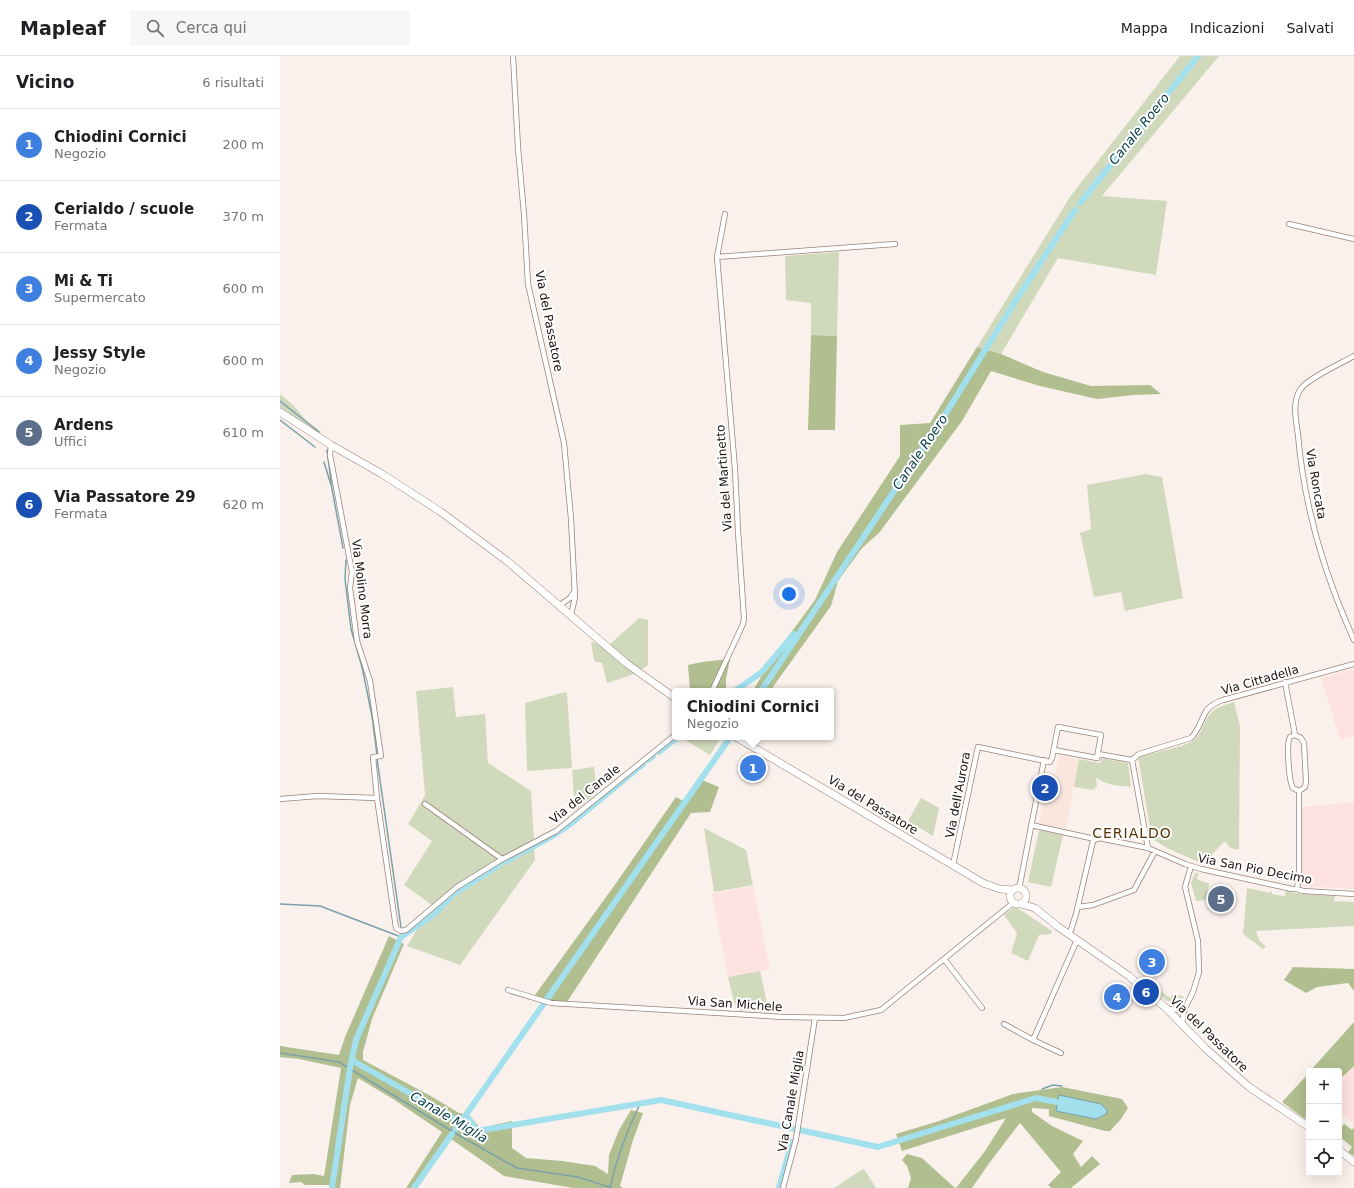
<!DOCTYPE html>
<html lang="it">
<head>
<meta charset="utf-8">
<style>
  body { margin:0; font-family:"DejaVu Sans",sans-serif; background:#f6f6f6; color:#202124 }
  .controls { position:absolute; right:12px; bottom:12px; display:grid; overflow:hidden; border-radius:4px; box-shadow:0 4px 16px #0002 }
  .controls button { width:36px; height:36px; display:grid; place-items:center; padding:0; border:0; border-bottom:1px solid #e0e0e0; background:#fff; color:#202124; font:20px sans-serif }
  .you { position:absolute; left:509px; top:538px; width:14px; height:14px; margin:-10px; border:3px solid #fff; border-radius:50%; background:#1a73e8; box-shadow:0 0 0 6px #1a73e833 }
  .badge { display:grid; place-items:center; width:26px; height:26px; border-radius:50%; background:#885002; color:#fff; font-size:13px; font-weight:700 }
  .pin { position:absolute; translate:-50% -50%; border:2px solid #fff; box-shadow:0 1px 4px #0006 }
  .popup { position:absolute; left:392px; top:632px; width:162px; height:52px; box-sizing:border-box; display:grid; place-content:center; border-radius:4px; background:#fff; filter:drop-shadow(0 1px 3px #0005); font-size:13px; white-space:nowrap; color:#757577 }
  .popup b { font-size:15px; color:#202124 }
  .popup::after { content:''; position:absolute; left:50%; top:100%; margin-left:-8px; border:8px solid transparent; border-top-color:#fff }
  .list { margin:0; padding:0; list-style:none }
  h2 { display:flex; justify-content:space-between; align-items:center; height:52px; margin:0; padding:0 16px; font-size:17px }
  h2 small { font-size:13px; font-weight:400; color:#757577 }
  .list li { display:grid; grid-template-columns:26px 1fr auto; gap:12px; align-items:center; box-sizing:border-box; height:72px; padding:0 16px; border-top:1px solid #e0e0e0 }
  .list b { display:block; font-size:15px; white-space:nowrap }
  .list p { margin:0; font-size:13px; white-space:nowrap; color:#757577 }
  .list em { font-size:13px; font-style:normal; color:#757577 }
  .icon { flex:none; width:22px; height:22px; fill:none; stroke:currentColor; stroke-width:2; stroke-linecap:round; stroke-linejoin:round }
  .map { position:relative; flex:none; width:1074px; height:1132px; overflow:hidden }
  header { display:flex; align-items:center; gap:24px; box-sizing:border-box; height:56px; padding:0 20px; background:#fff; border-bottom:1px solid #e0e0e0 }
  header strong { font-size:19px }
  nav { display:flex; gap:22px; margin-inline-start:auto; font-size:14px }
  .search { width:280px; height:36px; background:#f6f6f6; display:flex; align-items:center; gap:10px; box-sizing:border-box; padding:0 14px; border-radius:4px; color:#757577; font-size:15px }
  main { display:flex }
  aside { flex:1; background:#fff }
  .map>svg:first-child { display:block }
  .industrial { fill:#fde2e0 }
  .built { fill:#fae6dd }
  .green { fill:#d1d9bc }
  .forest { fill:#b1be8f }
  .water { fill:#a2e0ee; stroke:#7aa2ab }
  .lines { fill:none; stroke-linecap:round; stroke-linejoin:round }
  .stream { stroke:#7aa2ab; stroke-width:1.5 }
  .canal { stroke:#a2e0ee; stroke-width:6 }
  .street-casing { stroke:#998278; stroke-width:6 }
  .secondary-casing { stroke:#998278; stroke-width:8 }
  .street { stroke:#fff; stroke-width:4.5 }
  .secondary { stroke:#fff; stroke-width:7 }
  .labels { text-anchor:middle; dominant-baseline:central; stroke-width:4; stroke-linejoin:round; paint-order:stroke }
  .street-label { font-size:12px; fill:#1b120f; stroke:#fff }
  .water-label { font-size:13px; font-style:italic; fill:#003a45; stroke:#fff }
  .quarter-label { font-size:14px; letter-spacing:1px; fill:#563000; stroke:#fff }
</style>
</head>
<body>
<header>
<strong>Mapleaf</strong>
<div class="search"><svg class="icon" aria-label="search" viewBox="0 0 24 24"><circle cx="10" cy="10" r="6"/><path d="M15 15l6 6"/></svg>Cerca qui</div>
<nav><a>Mappa</a><a>Indicazioni</a><a>Salvati</a></nav>
</header>
<main>
<aside>
<h2>Vicino<small>6 risultati</small></h2>
<ul class="list">
<li><span class="badge" style="background:#3f7fe0">1</span><div><b>Chiodini Cornici</b><p>Negozio</p></div><em>200 m</em></li>
<li><span class="badge" style="background:#1a4fb4">2</span><div><b>Cerialdo / scuole</b><p>Fermata</p></div><em>370 m</em></li>
<li><span class="badge" style="background:#3f7fe0">3</span><div><b>Mi &amp; Ti</b><p>Supermercato</p></div><em>600 m</em></li>
<li><span class="badge" style="background:#3f7fe0">4</span><div><b>Jessy Style</b><p>Negozio</p></div><em>600 m</em></li>
<li><span class="badge" style="background:#5c6f8a">5</span><div><b>Ardens</b><p>Uffici</p></div><em>610 m</em></li>
<li><span class="badge" style="background:#1a4fb4">6</span><div><b>Via Passatore 29</b><p>Fermata</p></div><em>620 m</em></li>
</ul>
</aside>
<div class="map">
<svg width="1074" height="1132" viewBox="0 0 1074 1132">
  <rect width="100%" height="100%" fill="#fbf1ec"/>
  <path class="industrial" d="M1074 613V680L1060 684 1041 622Z
    M1074 746V833L1021 830 1022 751Z
    M473 830 490 913 448 921 432 838Z
    M1074 1010V1067L1059 1055V1024Z"/>
  <path class="built" d="M779 699 799 703 786 773 759 768 768 721 769 719H775Z"/>
  <path class="green" d="M900 0H939L822 140 887 145 876 219 778 202 721 298 697 291 782 154 789 142Z
    M559 196 557 280 531 279V247L506 244 505 200Z
    M0 338 12 348 26 364 41 376 40 378 0 352Z
    M866 418 882 421 903 542 845 555 841 536 814 541 800 477 811 473 807 429Z
    M359 562 368 564V609L355 618 327 627 322 607 314 605 311 586 328 590Z
    M173 631 176 661 205 658 208 707 251 735 255 804 180 909 127 890 152 849 124 829 152 785 128 768 145 739 136 635Z
    M285 636 287 637 292 712 247 715 245 647Z
    M954 646 960 670 959 794 950 792 945 785 932 798 933 803 919 806 889 793 872 783 858 701C868 698 907 690 913 685 921 679 922 671 927 662 933 652 944 649 954 646Z
    M404 681H441L430 699 402 682Z
    M821 702 848 707 851 731C838 729 827 730 817 722L816 723 817 730 813 734 794 731 799 703 820 707Z
    M314 711 317 736 295 755 292 714Z
    M641 742 659 752 653 780 628 765Z
    M424 772 466 794 473 829 434 836Z
    M759 774 783 779 771 831 748 826Z
    M915 817H919L917 822 918 824 929 827 926 844 916 845 911 827Z
    M967 832 991 837 992 833V838L1005 840 1006 835 1022 838 1055 840 1054 845 1074 846V870L976 875 979 884 986 891 983 893 963 878Z
    M736 851 772 875 771 878 759 879 748 905 731 897 737 877 724 859 733 852Z
    M480 915 489 957 456 954 448 921Z
    M864 922 890 942 893 938 902 940 904 942 897 946 887 945 862 923Z
    M584 1113 596 1132H554L583 1113Z"/>
  <path class="forest" d="M531 279 557 280 555 374H528Z
    M697 291 721 298 763 316 811 330 870 329 881 338 854 339 817 343 760 330 711 315 682 365 599 477 582 492 558 525 551 550 490 635H473L488 608 535 544 557 496 620 400V369L650 367Z
    M450 603 446 623V635H410L408 609 422 606Z
    M422 724 439 731 430 756 411 757 287 946H273L255 939 334 830 396 741 407 747Z
    M109 880 124 888 92 963 83 996V1004L149 1039 179 1057 189 1059 200 1072 232 1065V1092L246 1102 282 1105 315 1110 328 1118 329 1099 339 1074 351 1054 363 1057 353 1084 340 1130 343 1132H293L224 1120 171 1083 137 1132H126L162 1076 113 1043 78 1022 70 1049 60 1132H49V1129H25L21 1126 9 1127 12 1119 33 1118 44 1120 61 1012 19 1003 0 1001V990L59 999 65 981Z
    M1013 911 1074 913V935L1068 927 1037 931 1026 937 1004 924Z
    M1074 966V1010L1059 1024V1015H1030Z
    M1029 1017V1058L1025 1063 1002 1046Z
    M782 1031 842 1043 848 1052 841 1063 830 1075H825L769 1060V1053L752 1052V1056L772 1070 803 1085 793 1098 801 1111 812 1100 820 1108 791 1132H772L768 1129 781 1116 740 1067 710 1106 692 1132H676L705 1095 726 1062 622 1095 616 1078 659 1065 733 1038Z
    M1064 1068 1072 1074 1074 1071V1100L1068 1096 1072 1091 1059 1080V1075Z
    M627 1098 642 1102 675 1132H628L631 1122 627 1110 622 1104Z"/>
  <path class="water" d="M779 1039 821 1048 827 1054 826 1058 816 1063 776 1055Z"/>
  <g class="lines">
    <path class="stream" d="M0 345 39 376
      M0 364 35 391
      M47 394 52 433 63 492
      M44 406 51 429
      M66 504 65 523 71 573 82 611 92 660 97 699
      M97 703 121 871
      M0 848 40 850 121 881
      M0 997 59 1006 180 1080 237 1112 298 1121 332 1132
      M762 1033 773 1029 782 1030
      M330 1131C337 1102 347 1074 360 1048"/>
    <path class="canal" d="M800 147 918 0
      M455 635 482 616 514 578
      M481 635 668 354 736 244 795 154
      M379 696 398 681
      M368 704 373 700
      M243 796 274 779 293 766 363 708
      M225 806 237 799
      M175 837 219 809
      M155 857 171 841
      M72 1002 75 1006 175 1063
      M186 1059 197 1075 381 1044 598 1091 756 1042 777 1046
      M176 1073 449 683
      M52 1132 70 1012 76 984 121 881 151 860
      M134 1132 172 1078
      M499 1132 512 1086"/>
    <defs>
      <path id="street" d="M233 0 238 92 244 158 248 228 284 387 291 463 295 541 291 559
        M1009 168 1074 183
        M437 201 615 188
        M1074 300C1062 307 1026 323 1020 334 1012 347 1016 364 1018 379 1024 451 1044 518 1074 584
        M51 389 50 399 72 516 70 532 77 585 90 625 101 700 93 701 97 742 116 872 121 875 126 874 177 831 219 805 276 775 395 679
        M280 549 290 542 295 534
        M1005 626 1015 679
        M432 635 463 568 464 562 458 475 455 413 437 201 445 158
        M1015 679 1021 682 1024 687 1026 725 1025 731 1019 735
        M1015 679 1010 681C1006 688 1009 726 1013 732L1019 735
        M818 698 852 704 859 698 911 682C919 674 921 663 927 654 931 649 937 646 943 644L1074 608
        M852 704 868 792
        M0 743 38 740 97 742
        M145 748 222 803
        M751 769 815 783
        M673 809 698 691 770 706 772 702 778 671 821 679 817 702 774 694
        M738 832 740 828 764 704
        M1017 833 1019 820V735
        M798 851 813 849 854 834 875 795
        M788 878 791 874 796 858 813 785 819 782 868 792 905 808 921 813 1012 833H1017L1023 835 1074 838
        M664 903 702 952
        M228 934 271 947 504 961 564 962 601 954 733 847
        M888 953 904 954
        M724 968 753 984 781 997
        M902 969 904 954 913 936 919 916 918 885 905 831 911 810
        M753 984 797 884
        M503 1132 516 1083 535 962"/>
      <path id="secondary" d="M0 356 51 389 102 418 161 456 227 505 346 607 395 642
        M456 681 703 827 720 833 733 834
        M730 840a8 8 0 1 1 16 0a8 8 0 1 1-16 0Z
        M741 848 755 852 777 870 849 920 887 953 925 992 969 1031 1029 1071
        M1059 1094 1074 1106"/>
    </defs>
    <use href="#street" class="street-casing"/>
    <use href="#secondary" class="secondary-casing"/>
    <use href="#street" class="street"/>
    <use href="#secondary" class="secondary"/>
  </g>
  <g class="labels">
    <g class="street-label">
      <text transform="translate(269 265) rotate(79)">Via del Passatore</text>
      <text transform="translate(444 422) rotate(-94)">Via del Martinetto</text>
      <text transform="translate(1036 428) rotate(80)">Via Roncata</text>
      <text transform="translate(82 533) rotate(83)">Via Molino Morra</text>
      <text transform="translate(980 624) rotate(-16)">Via Cittadella</text>
      <text transform="translate(305 738) rotate(-39)">Via del Canale</text>
      <text transform="translate(678 739) rotate(-79)">Via dell'Aurora</text>
      <text transform="translate(593 749) rotate(31)">Via del Passatore</text>
      <text transform="translate(975 813) rotate(11)">Via San Pio Decimo</text>
      <text transform="translate(455 948) rotate(4)">Via San Michele</text>
      <text transform="translate(929 978) rotate(44)">Via del Passatore</text>
      <text transform="translate(511 1045) rotate(-80)">Via Canale Miglia</text>
    </g>
    <g class="water-label">
      <text transform="translate(859 73) rotate(-51)">Canale Roero</text>
      <text transform="translate(640 396) rotate(-56)">Canale Roero</text>
      <text transform="translate(169 1061) rotate(31)">Canale Miglia</text>
    </g>
    <g class="quarter-label">
      <text x="852" y="777">CERIALDO</text>
    </g>
  </g>
</svg>
<div class="controls">
<button>+</button>
<button>−</button>
<button><svg class="icon" aria-label="locate" viewBox="0 0 24 24"><circle cx="12" cy="12" r="6"/><path d="M12 2v4M12 18v4M2 12h4M18 12h4"/></svg></button>
</div>
<div class="you"></div>
<div class="pin badge" style="left:473px;top:712px;background:#3f7fe0">1</div>
<div class="popup"><b>Chiodini Cornici</b>Negozio</div>
<div class="pin badge" style="left:765px;top:732px;background:#1a4fb4">2</div>
<div class="pin badge" style="left:872px;top:906px;background:#3f7fe0">3</div>
<div class="pin badge" style="left:837px;top:941px;background:#3f7fe0">4</div>
<div class="pin badge" style="left:941px;top:843px;background:#5c6f8a">5</div>
<div class="pin badge" style="left:866px;top:936px;background:#1a4fb4">6</div>
</div>
</main>
</body>
</html>
